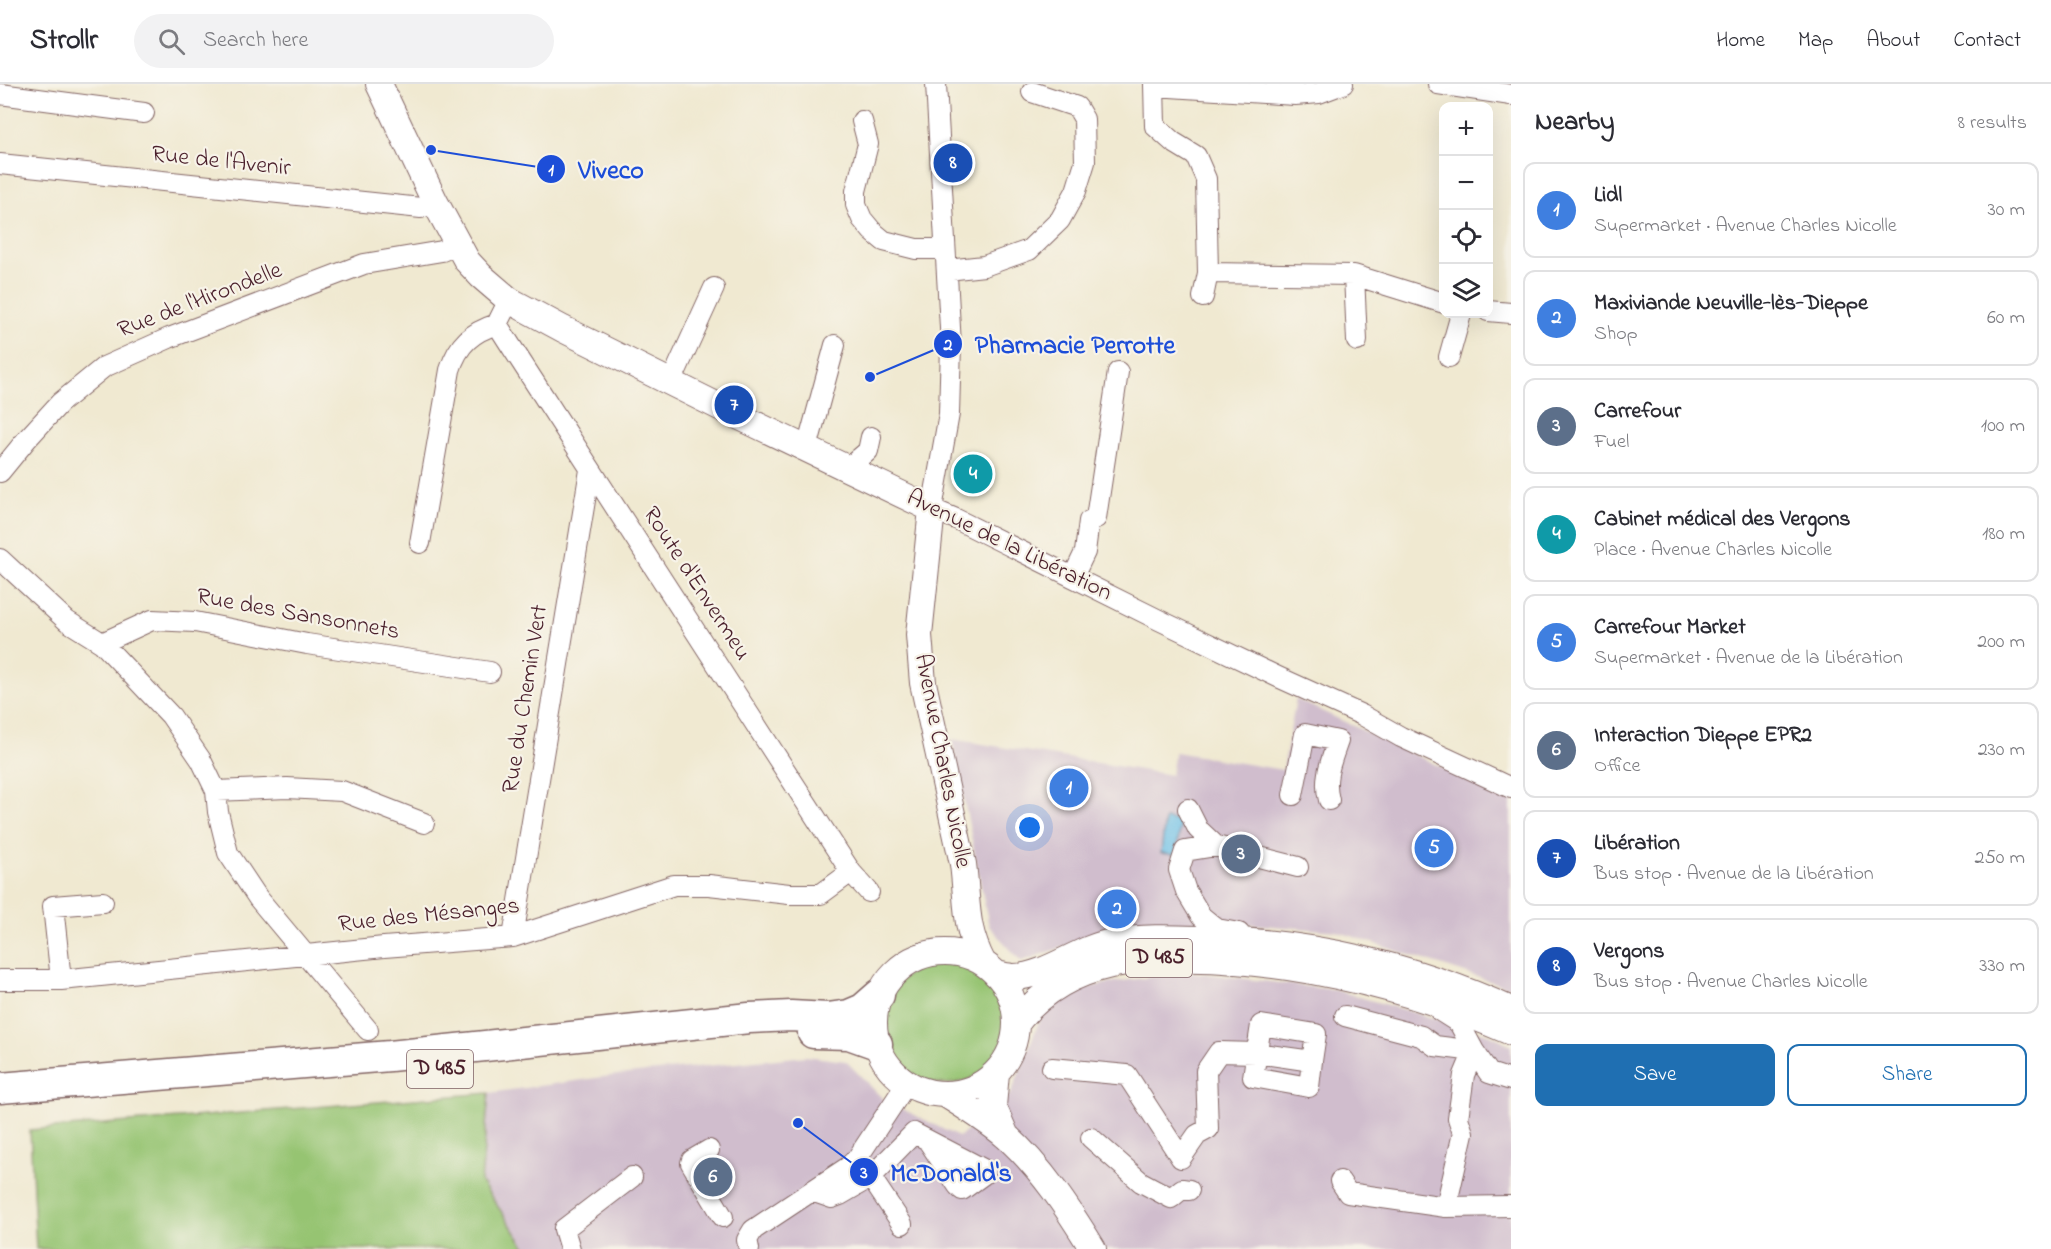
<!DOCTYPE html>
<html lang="en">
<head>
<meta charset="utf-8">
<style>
  body { margin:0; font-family:"Indie Flower",sans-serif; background:#f2f2f3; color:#2b2b33 }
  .controls { position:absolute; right:18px; top:18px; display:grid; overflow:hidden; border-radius:12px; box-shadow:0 6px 24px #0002 }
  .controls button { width:54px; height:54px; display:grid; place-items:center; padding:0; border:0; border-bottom:2px solid #e1e1e2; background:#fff; color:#2b2b33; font:30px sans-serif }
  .you { position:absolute; left:1030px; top:744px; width:21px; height:21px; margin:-15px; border:4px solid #fff; border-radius:50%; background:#1a73e8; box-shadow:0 0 0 9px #1a73e833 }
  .badge { display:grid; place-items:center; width:39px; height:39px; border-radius:50%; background:#1f6fb2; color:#fff; font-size:20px; font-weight:700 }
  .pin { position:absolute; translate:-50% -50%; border:3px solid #fff; box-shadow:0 2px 6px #0006 }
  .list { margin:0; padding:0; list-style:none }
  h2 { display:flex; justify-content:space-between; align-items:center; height:78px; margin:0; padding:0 24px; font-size:26px }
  h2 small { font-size:20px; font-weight:400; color:#7c7c81 }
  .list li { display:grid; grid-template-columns:39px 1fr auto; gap:18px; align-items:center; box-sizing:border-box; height:96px; margin:0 12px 12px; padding:0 12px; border:2px solid #e1e1e2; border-radius:12px }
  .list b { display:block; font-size:22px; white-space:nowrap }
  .list p { margin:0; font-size:20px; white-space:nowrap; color:#7c7c81 }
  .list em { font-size:20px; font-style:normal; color:#7c7c81 }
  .actions { display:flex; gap:12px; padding:18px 24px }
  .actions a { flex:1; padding:14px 0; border:2px solid #1f6fb2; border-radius:12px; text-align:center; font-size:21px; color:#1f6fb2 }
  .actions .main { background:#1f6fb2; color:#fff }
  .icon { flex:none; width:33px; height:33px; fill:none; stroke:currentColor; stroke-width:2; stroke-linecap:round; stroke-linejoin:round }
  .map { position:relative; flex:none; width:1511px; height:1165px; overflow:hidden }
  header { display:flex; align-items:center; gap:36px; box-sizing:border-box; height:84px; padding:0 30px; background:#fff; border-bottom:2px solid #e1e1e2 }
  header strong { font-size:28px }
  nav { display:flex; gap:33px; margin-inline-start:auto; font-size:21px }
  .search { width:420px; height:54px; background:#f2f2f3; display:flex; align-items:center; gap:15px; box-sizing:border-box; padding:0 21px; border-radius:33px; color:#7c7c81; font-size:22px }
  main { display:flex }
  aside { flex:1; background:#fff }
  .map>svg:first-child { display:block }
  .industrial { fill:#d0bdcd }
  .green { fill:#96c472; stroke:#70724e; stroke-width:1.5 }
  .water { fill:#6bbfe7; stroke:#5a6f89; stroke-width:1.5 }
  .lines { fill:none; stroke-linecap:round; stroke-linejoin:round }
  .minor-casing { stroke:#846665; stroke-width:22 }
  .major-casing { stroke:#846665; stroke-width:28 }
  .highway-casing { stroke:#846665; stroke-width:33 }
  .minor { stroke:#fff; stroke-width:20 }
  .major { stroke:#fff; stroke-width:26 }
  .highway { stroke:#fff; stroke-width:30 }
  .labels { text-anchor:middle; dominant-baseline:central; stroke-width:4.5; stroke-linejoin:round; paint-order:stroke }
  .shield { fill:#f7f3e8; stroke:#7e5f64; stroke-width:1.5 }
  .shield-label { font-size:22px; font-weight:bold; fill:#4a1f2b }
  .street-label { font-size:24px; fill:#4a1f2b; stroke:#f7f3e8 }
  .leader { fill:none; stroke:#1d4ed8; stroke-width:2 }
  .callout-dot { fill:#1d4ed8; stroke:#f7f3e8; stroke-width:2 }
  .mark-label { font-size:18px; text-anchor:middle; font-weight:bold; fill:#fff }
  .callout-label { font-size:26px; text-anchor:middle; font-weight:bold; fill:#1d4ed8; stroke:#f7f3e8; stroke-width:4.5; stroke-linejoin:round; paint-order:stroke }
</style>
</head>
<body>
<header>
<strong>Strollr</strong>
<div class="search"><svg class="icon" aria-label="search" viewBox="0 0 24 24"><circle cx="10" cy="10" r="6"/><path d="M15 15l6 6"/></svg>Search here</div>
<nav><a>Home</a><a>Map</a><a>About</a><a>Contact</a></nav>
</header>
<main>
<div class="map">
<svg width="1511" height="1165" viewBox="0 0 1511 1165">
  <rect width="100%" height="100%" fill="#f7f3e8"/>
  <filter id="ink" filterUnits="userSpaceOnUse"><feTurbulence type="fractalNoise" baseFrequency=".0167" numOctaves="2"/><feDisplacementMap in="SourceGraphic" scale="12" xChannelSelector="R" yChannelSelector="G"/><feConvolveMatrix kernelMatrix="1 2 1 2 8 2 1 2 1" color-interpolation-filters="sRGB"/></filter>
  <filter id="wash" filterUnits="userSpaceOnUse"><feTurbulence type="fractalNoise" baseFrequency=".008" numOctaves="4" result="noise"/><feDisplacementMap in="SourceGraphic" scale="24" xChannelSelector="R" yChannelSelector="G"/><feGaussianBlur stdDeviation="1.35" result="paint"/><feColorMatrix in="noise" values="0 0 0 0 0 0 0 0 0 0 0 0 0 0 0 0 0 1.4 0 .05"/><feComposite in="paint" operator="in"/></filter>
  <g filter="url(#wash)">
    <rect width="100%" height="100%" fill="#f0e9d1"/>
    <path class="industrial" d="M1296 615 1511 716V904L1336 847 1220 838 1108 844 1076 859 1021 877 989 842 952 655 1171 691 1175 668 1283 686Z
      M1191 888 1335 906 1491 951 1511 961V1165H527L481 1098 489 1009 618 991 806 972 846 977 884 1016 959 1053 1011 1010 1040 935 1067 908 1114 898Z"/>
    <path class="green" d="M884 939a61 61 0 1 1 122 0a61 61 0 1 1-122 0Z
      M489 1009 481 1098 527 1165H36L30 1046Z"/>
    <path class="water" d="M1165 735 1181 737 1176 771 1161 769Z"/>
  </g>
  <g filter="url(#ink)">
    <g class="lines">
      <defs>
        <path id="minor" d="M936 0 951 261 949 330 932 425 956 435 1159 536 1278 593 1362 631 1401 653 1511 704
          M1154 0 1155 42 1173 58 1196 72 1206 95 1208 189 1203 213
          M1438 0 1511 11
          M1154 2 1295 11 1319 9 1343 0
          M0 10 144 29
          M862 37 868 60 856 107V121L862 135 872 147 884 157 916 165H945
          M0 80 421 124 435 118
          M947 186 984 182 1029 166 1060 136 1076 107 1085 78 1084 35 1077 23 1032 8
          M1208 189 1354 191 1444 219
          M1354 191 1357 257
          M509 216 497 240 511 262 851 788 869 808
          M1488 227 1511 229
          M1449 273 1461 230
          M671 298 714 204
          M807 364 835 261
          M848 384 868 367 871 353
          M0 388 27 355 60 319 104 283 169 254 364 180 442 167 458 160
          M420 459 450 286C458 260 472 248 497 240
          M0 475 67 537 102 559 171 632 201 676 216 707 218 728 228 769 258 814 368 946
          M1073 493 1085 468 1089 437 1096 434 1118 288
          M102 559 152 536 195 538 307 560 490 588
          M216 707 287 704 342 707 424 739
          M1293 711 1305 650 1338 657C1331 677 1323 695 1329 716
          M1188 725 1198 745 1216 762 1298 783
          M1216 762 1185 767 1179 786 1186 807 1201 832 1217 845 1239 849
          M513 853 590 386
          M0 896H61L384 863 513 853 674 801H709L789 810H821L851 788
          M61 896 53 822 103 818
          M1440 927 1459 939 1474 967 1489 989 1511 996
          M1052 984 1127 991 1181 1074 1197 1051 1208 1045 1206 987 1219 968 1256 969 1312 977 1309 1003 1253 993 1261 941 1316 950 1312 977
          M1091 1054 1141 1098 1171 1114 1182 1105 1189 1106
          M709 1066 692 1076 691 1079 723 1133
          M864 1083 902 1140
          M1340 1097 1348 1109 1446 1123 1463 1049 1458 1034 1464 991 1474 967 1435 962 1421 952 1345 932
          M812 1107 832 1114 840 1111 871 1093 914 1049 985 1086 984 1090 962 1106 958 1102 928 1057
          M1446 1123 1511 1122
          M570 1165 564 1145 632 1093
          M749 1165 747 1156 753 1146 848 1083 858 1073 907 999"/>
        <path id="major" d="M379 0 435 118 467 177 481 192 509 216 563 245 738 332 932 425 919 551 923 599 963 780C968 819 964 843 983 879
          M874 939a71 71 0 1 1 142 0a71 71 0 1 1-142 0Z
          M996 890C1002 891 1008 893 1014 893 1047 892 1079 864 1112 858 1141 853 1170 854 1198 855 1306 857 1414 881 1511 926
          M1016 940C1066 873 1148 871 1224 876 1324 883 1419 908 1511 948
          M996 989 993 1022 1006 1052
          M945 1010C966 1023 987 1036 1006 1052 1041 1083 1069 1126 1093 1165"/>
        <path id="highway" d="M813 949 849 950 877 960
          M0 1004 390 972 749 934 791 932 828 934 849 931 863 925 879 911"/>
      </defs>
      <use href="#minor" class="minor-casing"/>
      <use href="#major" class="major-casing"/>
      <use href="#highway" class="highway-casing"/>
      <use href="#minor" class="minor"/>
      <use href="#major" class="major"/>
      <use href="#highway" class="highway"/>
    </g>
  </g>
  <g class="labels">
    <g class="shield">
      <rect x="1126" y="855" width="66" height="38" rx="4.5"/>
      <rect x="407" y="966" width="66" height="38" rx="4.5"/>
    </g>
    <g class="shield-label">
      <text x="1159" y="874">D 485</text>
      <text x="440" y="985">D 485</text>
    </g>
    <g class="street-label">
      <text transform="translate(221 78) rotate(6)">Rue de l'Avenir</text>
      <text transform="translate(200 217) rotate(-21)">Rue de l'Hirondelle</text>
      <text transform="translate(1009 462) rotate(26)">Avenue de la Libération</text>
      <text transform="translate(696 500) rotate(57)">Route d'Envermeu</text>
      <text transform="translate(298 531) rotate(10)">Rue des Sansonnets</text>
      <text transform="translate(526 615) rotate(-81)">Rue du Chemin Vert</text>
      <text transform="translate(942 677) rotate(79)">Avenue Charles Nicolle</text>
      <text transform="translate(429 832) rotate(-6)">Rue des Mésanges</text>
    </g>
  </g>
  <path class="leader" d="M431 66L551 85M870 293L948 260M798 1039L864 1088"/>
  <g class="callout-dot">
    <circle cx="431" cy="66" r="6"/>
    <circle cx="870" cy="293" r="6"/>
    <circle cx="798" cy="1039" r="6"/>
    <circle cx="551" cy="85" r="15"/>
    <circle cx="948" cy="260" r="15"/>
    <circle cx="864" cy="1088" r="15"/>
  </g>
  <g class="mark-label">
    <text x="551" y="91">1</text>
    <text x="948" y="266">2</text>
    <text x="864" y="1094">3</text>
  </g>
  <g class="callout-label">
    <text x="611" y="94">Viveco</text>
    <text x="1075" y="269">Pharmacie Perrotte</text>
    <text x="951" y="1097">McDonald's</text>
  </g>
</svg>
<div class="controls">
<button>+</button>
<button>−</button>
<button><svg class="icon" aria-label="locate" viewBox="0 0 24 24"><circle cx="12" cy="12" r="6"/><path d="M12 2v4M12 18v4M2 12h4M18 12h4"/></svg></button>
<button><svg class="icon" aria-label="layers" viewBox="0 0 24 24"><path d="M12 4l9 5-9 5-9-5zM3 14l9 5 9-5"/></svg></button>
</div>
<div class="you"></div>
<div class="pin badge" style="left:1069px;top:704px;background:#3f7fe0">1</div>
<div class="pin badge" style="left:1117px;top:825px;background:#3f7fe0">2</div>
<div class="pin badge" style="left:1241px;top:770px;background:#5c6f8a">3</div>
<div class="pin badge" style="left:973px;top:390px;background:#0f9aa8">4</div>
<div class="pin badge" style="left:1434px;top:764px;background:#3f7fe0">5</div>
<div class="pin badge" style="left:713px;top:1093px;background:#5c6f8a">6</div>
<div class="pin badge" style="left:734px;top:321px;background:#1a4fb4">7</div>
<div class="pin badge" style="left:953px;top:79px;background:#1a4fb4">8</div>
</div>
<aside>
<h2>Nearby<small>8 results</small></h2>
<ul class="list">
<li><span class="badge" style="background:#3f7fe0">1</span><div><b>Lidl</b><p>Supermarket · Avenue Charles Nicolle</p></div><em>30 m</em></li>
<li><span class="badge" style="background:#3f7fe0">2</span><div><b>Maxiviande Neuville-lès-Dieppe</b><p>Shop</p></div><em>60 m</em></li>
<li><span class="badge" style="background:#5c6f8a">3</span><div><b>Carrefour</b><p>Fuel</p></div><em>100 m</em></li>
<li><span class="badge" style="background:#0f9aa8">4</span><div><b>Cabinet médical des Vergons</b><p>Place · Avenue Charles Nicolle</p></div><em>180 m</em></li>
<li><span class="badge" style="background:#3f7fe0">5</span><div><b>Carrefour Market</b><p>Supermarket · Avenue de la Libération</p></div><em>200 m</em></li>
<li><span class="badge" style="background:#5c6f8a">6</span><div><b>Interaction Dieppe EPR2</b><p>Office</p></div><em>230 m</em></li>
<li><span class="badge" style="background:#1a4fb4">7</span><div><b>Libération</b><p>Bus stop · Avenue de la Libération</p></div><em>250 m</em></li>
<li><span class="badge" style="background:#1a4fb4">8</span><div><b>Vergons</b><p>Bus stop · Avenue Charles Nicolle</p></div><em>330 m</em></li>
</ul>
<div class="actions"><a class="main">Save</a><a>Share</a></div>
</aside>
</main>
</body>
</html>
